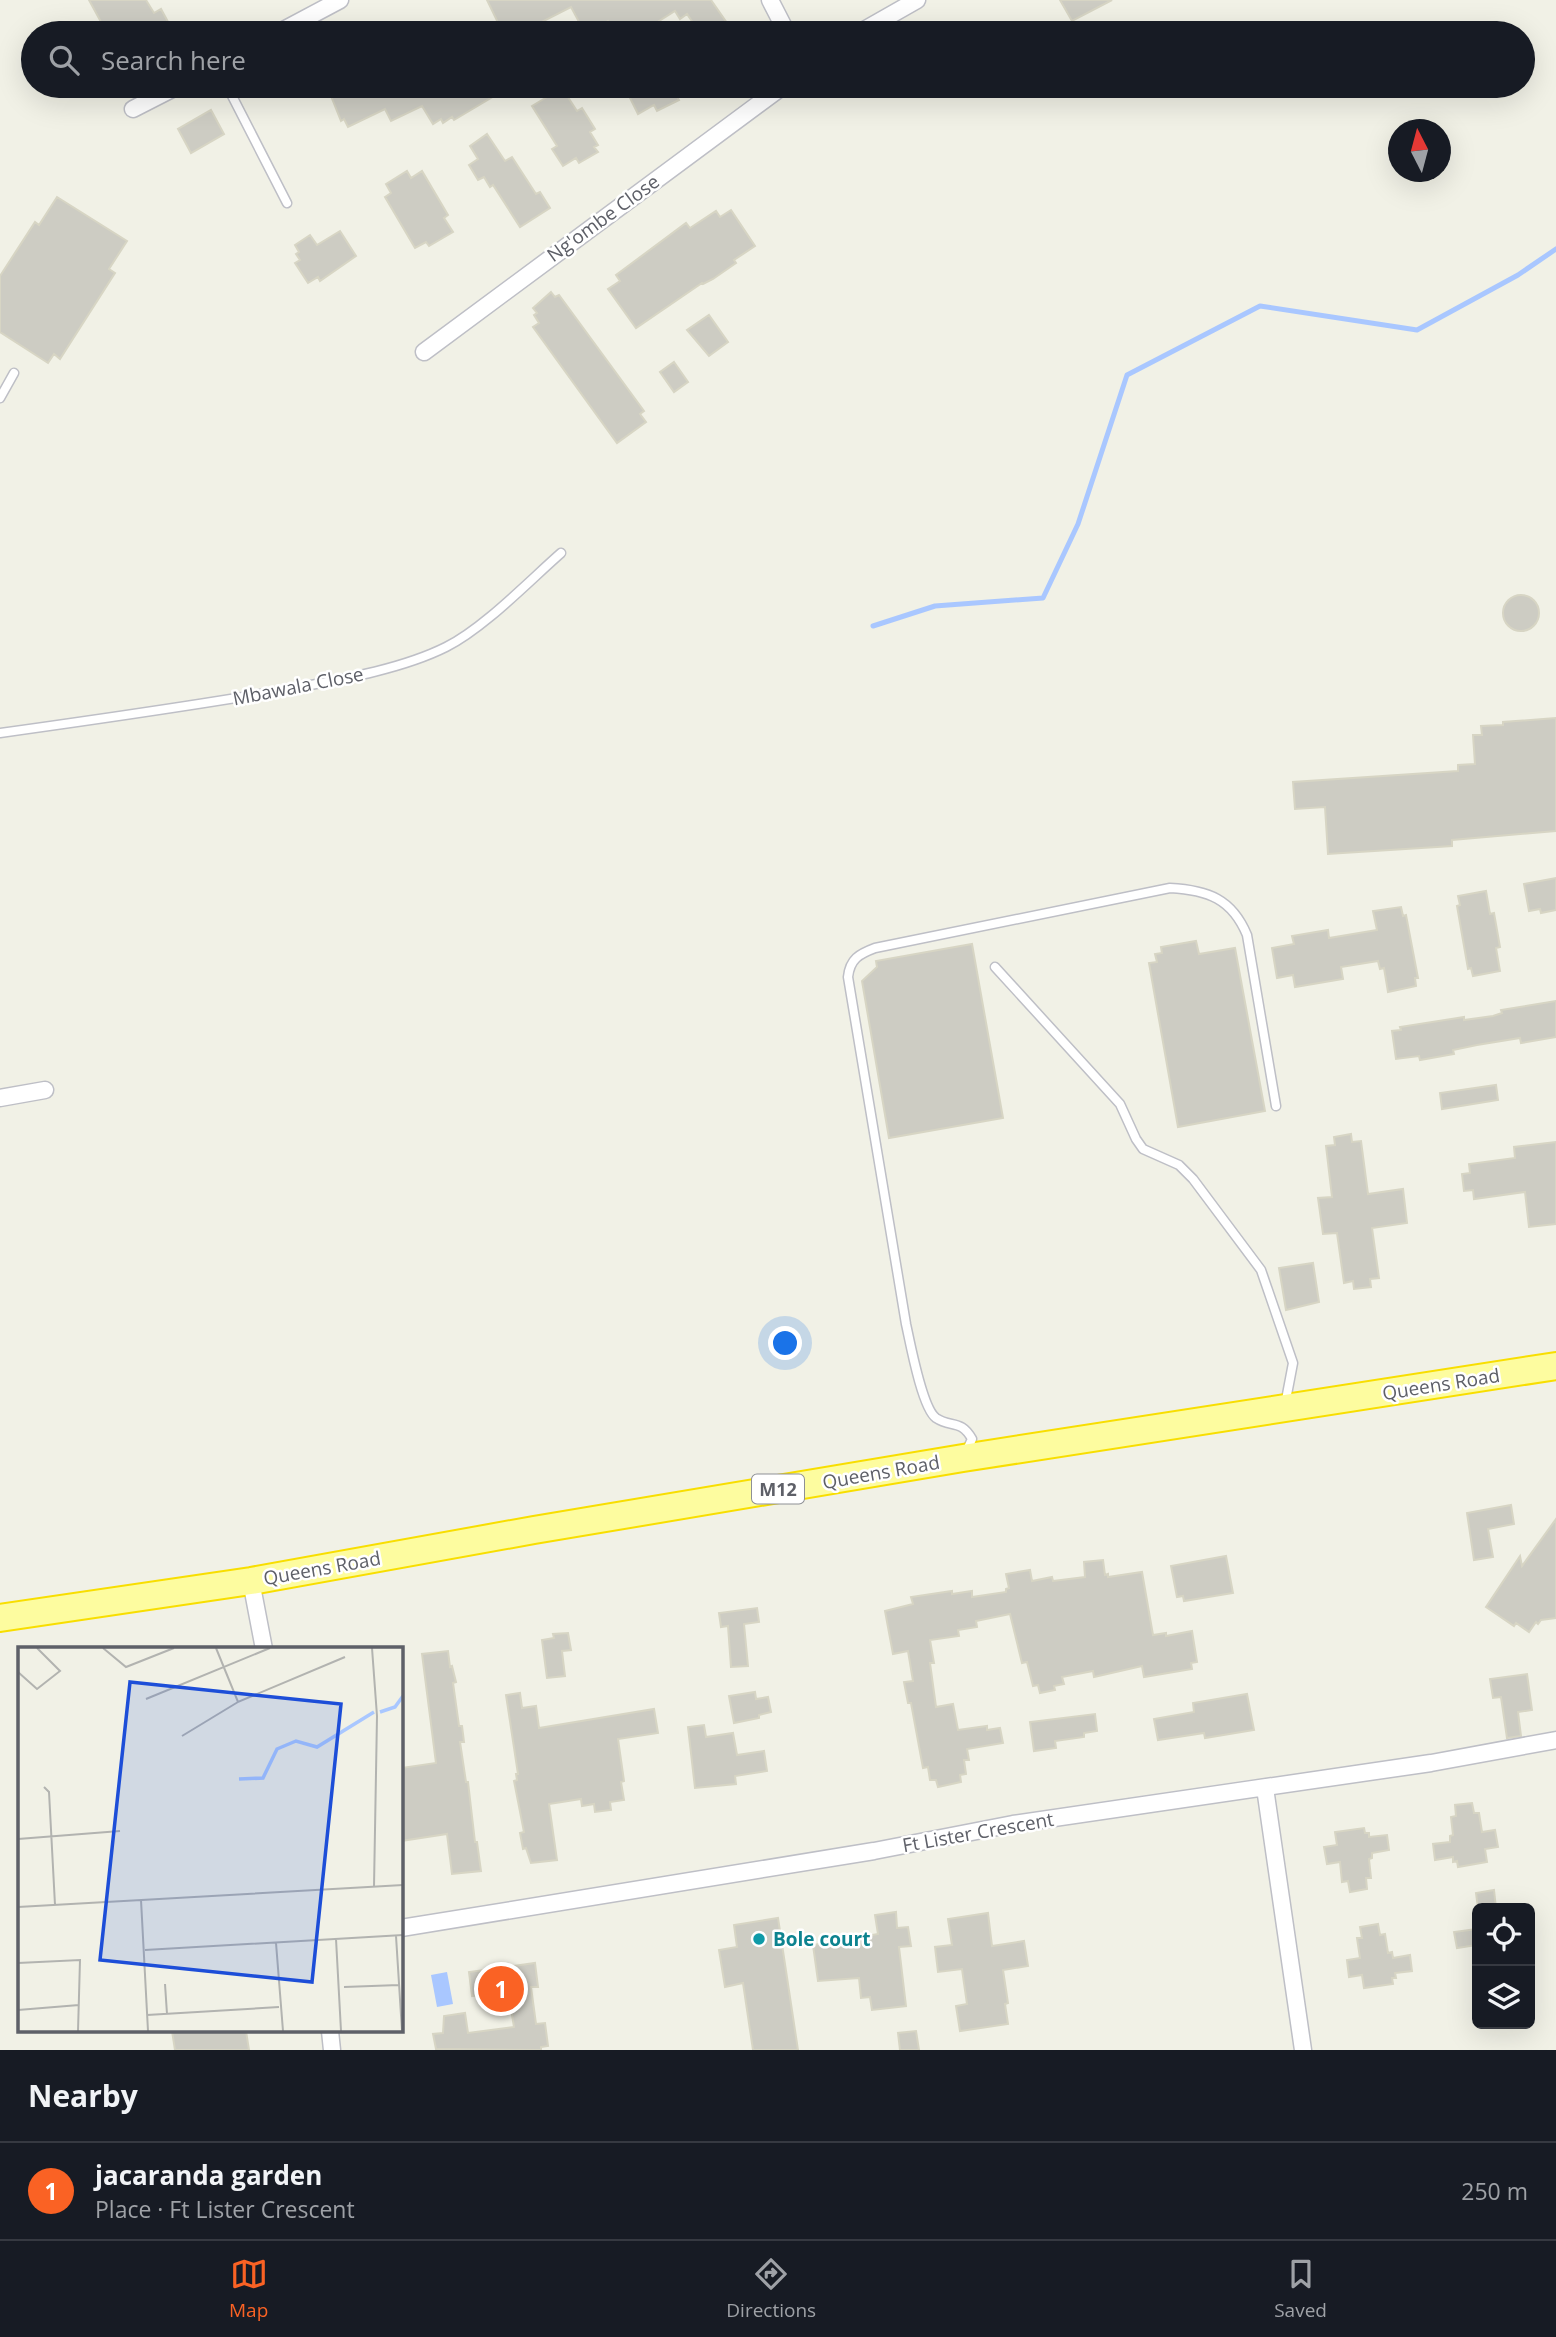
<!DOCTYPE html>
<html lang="en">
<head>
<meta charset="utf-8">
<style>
	body { margin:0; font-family:"Open Sans",sans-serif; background:#242831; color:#f1f3f6 }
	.controls { position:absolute; right:21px; bottom:21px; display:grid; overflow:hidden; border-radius:10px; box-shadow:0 7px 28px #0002 }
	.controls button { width:63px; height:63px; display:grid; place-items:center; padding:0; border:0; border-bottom:2px solid #363941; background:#171b24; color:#f1f3f6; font:35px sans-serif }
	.compass { position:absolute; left:1388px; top:119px; width:63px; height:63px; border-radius:50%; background:#171b24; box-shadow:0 7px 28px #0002; rotate:354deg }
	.you { position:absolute; left:786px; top:1344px; width:24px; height:24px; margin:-18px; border:5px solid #fff; border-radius:50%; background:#1a73e8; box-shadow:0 0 0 10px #1a73e833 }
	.badge { display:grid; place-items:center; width:46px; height:46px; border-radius:50%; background:#fa6224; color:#fff; font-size:23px; font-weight:700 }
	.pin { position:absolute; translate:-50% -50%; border:4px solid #fff; box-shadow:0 2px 7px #0006 }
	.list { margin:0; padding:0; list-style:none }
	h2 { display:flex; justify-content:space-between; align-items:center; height:91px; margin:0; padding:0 28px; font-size:30px }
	h2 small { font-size:23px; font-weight:400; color:#9ea1a6 }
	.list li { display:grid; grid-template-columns:46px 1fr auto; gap:21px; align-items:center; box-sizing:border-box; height:98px; padding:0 28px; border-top:2px solid #363941 }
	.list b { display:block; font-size:26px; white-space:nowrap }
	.list p { margin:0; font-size:23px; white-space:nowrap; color:#9ea1a6 }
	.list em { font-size:23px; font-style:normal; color:#9ea1a6 }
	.icon { flex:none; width:38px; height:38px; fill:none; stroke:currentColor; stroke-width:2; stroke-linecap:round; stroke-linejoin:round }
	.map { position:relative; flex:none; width:1556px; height:2050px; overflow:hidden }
	.search { position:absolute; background:#171b24; box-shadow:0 7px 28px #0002; left:21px; right:21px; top:21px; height:77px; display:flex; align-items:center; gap:18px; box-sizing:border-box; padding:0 24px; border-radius:38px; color:#9ea1a6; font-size:26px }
	.sheet { height:189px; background:#171b24 }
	nav { display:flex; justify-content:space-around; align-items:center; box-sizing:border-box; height:98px; border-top:2px solid #363941; background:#171b24; font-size:19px; color:#9ea1a6 }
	nav a { display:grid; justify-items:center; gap:4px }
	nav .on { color:#fa6224 }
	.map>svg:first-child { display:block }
	.water { fill:#a9c7ff }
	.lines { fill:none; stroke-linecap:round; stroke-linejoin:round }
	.stream { stroke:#a9c7ff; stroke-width:5 }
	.building { fill:#cdccc3; stroke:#d7d5c4; stroke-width:2 }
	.service-casing { stroke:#bebfc6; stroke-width:11 }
	.minor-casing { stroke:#bebfc6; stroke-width:19 }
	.trunk-casing { stroke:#f8de00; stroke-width:30 }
	.service { stroke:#fff; stroke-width:8 }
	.minor { stroke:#fff; stroke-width:16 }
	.trunk { stroke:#fdfc9f; stroke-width:26 }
	.culture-dot { fill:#0f9aa8; stroke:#fff; stroke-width:2.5 }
	.labels { text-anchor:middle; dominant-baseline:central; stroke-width:5; stroke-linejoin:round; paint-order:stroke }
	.shield { fill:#fff; stroke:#8e9095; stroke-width:2 }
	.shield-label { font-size:18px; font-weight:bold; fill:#5e6068 }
	.street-label { font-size:19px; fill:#5e6068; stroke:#fff }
	.culture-label { font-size:19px; font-weight:bold; fill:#0d838f; stroke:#fff; text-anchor:start }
	.inset-river { fill:none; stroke:#a9c7ff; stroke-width:3.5 }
	.inset-road { fill:none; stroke:#b2b3b0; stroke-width:2 }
	.view { fill:#1d4ed8; fill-opacity:0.15; stroke:#1d4ed8; stroke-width:3.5 }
	.inset-edge { fill:none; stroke:#5e6068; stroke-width:3.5 }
</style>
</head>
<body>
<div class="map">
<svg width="1556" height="2050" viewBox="0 0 1556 2050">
	<rect width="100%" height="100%" fill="#f1f1e6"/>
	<path class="water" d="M 447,1972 L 453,2004 L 437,2007 L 431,1975 Z"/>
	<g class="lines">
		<path class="stream" d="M 873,626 L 935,606 L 1043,598 L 1078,524 L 1127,375 L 1260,306 L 1417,330 L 1518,275 L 1556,249"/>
	</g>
	<path class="building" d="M 89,0 L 146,0 L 154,13 L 161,9 L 174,33 L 107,33 Z
		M 487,0 L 711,0 L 734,33 L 700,33 L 687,14 L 680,19 L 675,11 L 640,33 L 616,33 L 608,21 L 585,33 L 571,7 L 520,33 L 503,33 Z
		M 1060,0 L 1112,0 L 1072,21 Z
		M 327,86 L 511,86 L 454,120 L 452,117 L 443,123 L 441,119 L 433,124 L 422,106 L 391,121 L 385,109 L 348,127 L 344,119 L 341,121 Z
		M 630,86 L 671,86 L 679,100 L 657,111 L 654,105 L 638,114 L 629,96 L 634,93 Z
		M 562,88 L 577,111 L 582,108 L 595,129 L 590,132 L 598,145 L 594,147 L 598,152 L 579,163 L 576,158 L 563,166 L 552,149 L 557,146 L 532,106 Z
		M 211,110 L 224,134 L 191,153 L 178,129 Z
		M 487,134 L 505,161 L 512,157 L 536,194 L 540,192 L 550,208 L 520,227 L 493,185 L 490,187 L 484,177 L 478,180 L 469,165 L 478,159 L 470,146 Z
		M 407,171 L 411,178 L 422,171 L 448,215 L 444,218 L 453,232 L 429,246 L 426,242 L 415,248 L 385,197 L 391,193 L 386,184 Z
		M 57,197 L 127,241 L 109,269 L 115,273 L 60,359 L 54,354 L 48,363 L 0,332 L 0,276 L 35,222 L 39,225 Z
		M 731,210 L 755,246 L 734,260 L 736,263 L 713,279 L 703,284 L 702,283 L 636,328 L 608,289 L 620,281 L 616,275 L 686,223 L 690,228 L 716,211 L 720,217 Z
		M 340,231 L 356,256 L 320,281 L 318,277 L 308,283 L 295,263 L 300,260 L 296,254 L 299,252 L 295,245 L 310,235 L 317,245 Z
		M 551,292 L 555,297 L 559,295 L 644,411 L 640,414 L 646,422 L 617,443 L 533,327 L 539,323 L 534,315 L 537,313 L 533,308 Z
		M 709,315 L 728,342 L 709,356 L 687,330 Z
		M 674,362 L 688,382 L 674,392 L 660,372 Z
		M1503 613a18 18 0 1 1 36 0a18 18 0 1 1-36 0Z
		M 1556,718 L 1556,831 L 1452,840 L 1452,846 L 1328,854 L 1325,807 L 1295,809 L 1293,782 L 1458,771 L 1458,765 L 1475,764 L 1473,735 L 1482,735 L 1481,726 L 1503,725 L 1503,722 Z
		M 1556,878 L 1556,910 L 1541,913 L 1540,909 L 1529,911 L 1524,884 Z
		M 1486,891 L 1490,914 L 1494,913 L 1500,947 L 1496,948 L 1500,971 L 1473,976 L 1471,968 L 1468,969 L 1457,906 L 1460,905 L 1458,896 Z
		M 1401,907 L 1403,916 L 1406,915 L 1418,978 L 1415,978 L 1416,986 L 1388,992 L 1384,968 L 1380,969 L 1378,961 L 1341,967 L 1343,979 L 1295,987 L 1293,975 L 1277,978 L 1272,948 L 1294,944 L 1292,936 L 1328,930 L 1329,938 L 1377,930 L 1373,911 Z
		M 1196,941 L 1199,954 L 1235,948 L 1265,1111 L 1178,1127 L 1149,963 L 1157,962 L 1155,954 L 1162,953 L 1161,947 Z
		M 972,944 L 1003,1118 L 889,1138 L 862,981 L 877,967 L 876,961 Z
		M 1556,1001 L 1556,1037 L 1521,1043 L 1520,1038 L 1477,1045 L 1453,1050 L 1454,1054 L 1420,1060 L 1419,1056 L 1396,1059 L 1392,1031 L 1401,1030 L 1400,1027 L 1464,1017 L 1464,1020 L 1493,1016 L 1502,1013 L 1501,1010 Z
		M 1496,1085 L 1498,1100 L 1442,1109 L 1440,1093 Z
		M 1351,1134 L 1352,1142 L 1361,1141 L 1368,1194 L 1403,1189 L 1407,1223 L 1372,1228 L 1379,1278 L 1370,1279 L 1371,1287 L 1354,1289 L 1353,1281 L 1344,1283 L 1337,1233 L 1323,1234 L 1318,1198 L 1332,1197 L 1326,1146 L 1335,1145 L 1334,1137 Z
		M 1556,1142 L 1556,1224 L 1529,1227 L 1525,1192 L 1474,1199 L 1473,1190 L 1464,1191 L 1462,1174 L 1470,1173 L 1469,1164 L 1515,1158 L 1514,1147 Z
		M 1313,1263 L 1319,1302 L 1286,1310 L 1279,1268 Z
		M 1511,1505 L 1514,1524 L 1488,1529 L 1493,1557 L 1474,1560 L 1467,1513 Z
		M 1556,1519 L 1556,1618 L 1541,1620 L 1538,1624 L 1536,1622 L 1529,1632 L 1516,1623 L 1514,1626 L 1486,1607 L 1520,1556 L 1522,1566 Z
		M 1226,1556 L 1233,1593 L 1184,1601 L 1183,1596 L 1177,1597 L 1171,1566 Z
		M 1103,1560 L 1105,1575 L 1108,1574 L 1108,1577 L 1142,1572 L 1153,1635 L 1166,1633 L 1166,1636 L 1192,1631 L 1197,1662 L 1191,1663 L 1192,1669 L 1144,1677 L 1142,1666 L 1094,1677 L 1093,1671 L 1062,1677 L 1064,1684 L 1054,1686 L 1055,1690 L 1040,1693 L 1038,1685 L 1033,1686 L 1027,1662 L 1022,1663 L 1010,1614 L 976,1621 L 977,1627 L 958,1630 L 959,1636 L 930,1640 L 934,1663 L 930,1663 L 936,1707 L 953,1704 L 958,1730 L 987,1726 L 987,1730 L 1000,1728 L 1003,1743 L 967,1749 L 969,1760 L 964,1760 L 966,1774 L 960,1775 L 961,1782 L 938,1787 L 936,1780 L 930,1780 L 928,1767 L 923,1768 L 911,1703 L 908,1703 L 904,1682 L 913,1681 L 908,1651 L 893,1654 L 885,1611 L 913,1604 L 911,1597 L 952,1591 L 952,1594 L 972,1591 L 972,1597 L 1006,1592 L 1006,1589 L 1009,1588 L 1006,1574 L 1030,1570 L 1032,1581 L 1052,1577 L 1053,1581 L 1085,1577 L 1084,1562 Z
		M 757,1608 L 759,1622 L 744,1624 L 748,1666 L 731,1667 L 728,1626 L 721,1627 L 719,1613 Z
		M 568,1633 L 571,1650 L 562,1651 L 565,1676 L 547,1678 L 542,1640 L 554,1638 L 553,1634 Z
		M 448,1651 L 450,1667 L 452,1666 L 456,1682 L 453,1683 L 459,1726 L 462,1726 L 464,1742 L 460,1742 L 466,1782 L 468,1782 L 475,1842 L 477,1842 L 481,1871 L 452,1874 L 447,1834 L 401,1841 L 401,1768 L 436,1763 L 422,1654 Z
		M 1527,1674 L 1532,1710 L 1518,1712 L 1521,1736 L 1507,1738 L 1501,1697 L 1493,1698 L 1490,1679 Z
		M 755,1692 L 756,1699 L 768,1697 L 771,1712 L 759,1715 L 759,1718 L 734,1723 L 729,1696 Z
		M 520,1693 L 522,1708 L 536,1706 L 539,1728 L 654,1709 L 658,1733 L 618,1739 L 624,1781 L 621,1782 L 624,1800 L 610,1802 L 611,1810 L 595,1812 L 594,1804 L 582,1806 L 581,1799 L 549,1804 L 557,1860 L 531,1863 L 526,1848 L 523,1849 L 520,1833 L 524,1832 L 514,1781 L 517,1780 L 516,1774 L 518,1774 L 506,1695 Z
		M 1247,1694 L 1254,1730 L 1205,1738 L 1204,1733 L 1158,1740 L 1154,1719 L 1194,1712 L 1193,1703 Z
		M 1095,1714 L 1097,1731 L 1084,1733 L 1084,1737 L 1055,1741 L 1056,1748 L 1034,1751 L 1030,1722 Z
		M 704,1725 L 706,1737 L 733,1733 L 737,1755 L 764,1751 L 767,1771 L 735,1776 L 736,1784 L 695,1788 L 688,1727 Z
		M 1472,1803 L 1474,1813 L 1479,1813 L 1482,1832 L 1495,1830 L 1498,1847 L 1485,1849 L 1487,1862 L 1458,1867 L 1457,1861 L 1453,1862 L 1453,1857 L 1435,1860 L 1433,1844 L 1450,1842 L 1450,1836 L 1453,1835 L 1451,1817 L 1456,1816 L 1455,1805 Z
		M 1364,1828 L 1365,1833 L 1369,1833 L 1369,1837 L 1387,1835 L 1389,1850 L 1372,1853 L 1372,1858 L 1369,1859 L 1371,1878 L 1366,1878 L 1367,1889 L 1350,1892 L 1348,1881 L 1342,1882 L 1340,1862 L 1327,1864 L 1324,1847 L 1337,1845 L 1335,1832 Z
		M 1494,1890 L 1496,1908 L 1478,1908 L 1476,1893 Z
		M 896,1912 L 897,1928 L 908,1927 L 911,1946 L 899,1947 L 906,2006 L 872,2010 L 870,1997 L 861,1998 L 859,1978 L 818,1981 L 813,1945 L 878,1934 L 875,1915 Z
		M 988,1913 L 992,1946 L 1024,1941 L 1028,1966 L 1003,1970 L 1008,2003 L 1005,2004 L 1008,2024 L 960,2031 L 956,2006 L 967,2004 L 962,1969 L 938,1972 L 935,1947 L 952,1945 L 948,1919 Z
		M 778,1918 L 798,2050 L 753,2050 L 743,1983 L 725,1987 L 719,1950 L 737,1947 L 734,1925 Z
		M 1378,1924 L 1380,1935 L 1385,1934 L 1388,1953 L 1392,1952 L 1393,1958 L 1410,1955 L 1412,1971 L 1395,1973 L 1396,1978 L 1392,1978 L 1393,1984 L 1364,1988 L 1362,1975 L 1349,1977 L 1347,1960 L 1360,1958 L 1357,1938 L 1362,1938 L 1360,1927 Z
		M 1477,1929 L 1477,1945 L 1457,1948 L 1454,1932 Z
		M 535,1963 L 538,1987 L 531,1987 L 536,2024 L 545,2023 L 548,2046 L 541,2047 L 541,2050 L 436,2049 L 433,2034 L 443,2033 L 444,2016 L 465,2013 L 468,2033 L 514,2027 L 508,1991 L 472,1996 L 469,1972 Z
		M 172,2031 L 246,2031 L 249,2050 L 175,2050 Z
		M 916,2031 L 919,2050 L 900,2050 L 898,2033 Z"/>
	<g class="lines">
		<defs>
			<path id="service" d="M 227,86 L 287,203
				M 0,398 L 14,373
				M 0,733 C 93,720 185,707 278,691 C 331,681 398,671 446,647 C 484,628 529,581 561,553
				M 995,967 L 1120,1104 L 1136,1139 L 1143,1149 L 1179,1165 L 1193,1179 L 1261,1270 L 1293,1363 L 1285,1405
				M 966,1452 L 972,1439 C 961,1419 951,1428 936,1418 C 922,1408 910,1342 906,1324 L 848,977 C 850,959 859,954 875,948 L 1170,888 C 1208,890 1232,899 1247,935 L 1276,1106"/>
			<path id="minor" d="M 770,0 L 787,33
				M 278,33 L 340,0
				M 859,33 L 917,0
				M 133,109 L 178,86
				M 424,352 L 783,86
				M 0,1098 L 45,1090
				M 251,1581 L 264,1649
				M 1265,1788 L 1303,2050
				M 401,1928 L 874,1851 L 1013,1824 L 1431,1763 L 1556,1740
				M 330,2031 L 332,2050"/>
			<path id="trunk" d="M 0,1618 L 251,1581 L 534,1530 L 963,1458 L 1556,1366"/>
		</defs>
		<use href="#service" class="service-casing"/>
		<use href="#minor" class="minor-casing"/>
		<use href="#trunk" class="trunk-casing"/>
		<use href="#service" class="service"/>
		<use href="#minor" class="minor"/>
		<use href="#trunk" class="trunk"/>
	</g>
	<circle class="culture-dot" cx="759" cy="1939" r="7"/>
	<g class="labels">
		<rect class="shield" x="752" y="1474.5" width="52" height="29" rx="5"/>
		<g class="shield-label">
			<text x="778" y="1489">M12</text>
		</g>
		<g class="street-label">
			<text transform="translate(603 218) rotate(-36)">Ng'ombe Close</text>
			<text transform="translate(298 686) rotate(-11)">Mbawala Close</text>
			<text transform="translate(1441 1384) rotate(-9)">Queens Road</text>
			<text transform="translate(881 1472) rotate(-10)">Queens Road</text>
			<text transform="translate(322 1568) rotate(-10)">Queens Road</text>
			<text transform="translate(978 1832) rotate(-10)">Ft Lister Crescent</text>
		</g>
		<g class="culture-label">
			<text x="773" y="1939">Bole court</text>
		</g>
	</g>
	<g transform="translate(18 1647)">
		<rect width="385" height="385" fill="#f1f1e6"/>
		<path class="inset-river" d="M 362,65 L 377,60 L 385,49M 221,132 L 245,131 L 259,102 L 278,94 L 299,100 L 356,65"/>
		<path class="inset-road" d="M 85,1 L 108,20 L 156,1M 198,1 L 220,55 L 327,10M 354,1 L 359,69 L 356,240M 0,25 L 19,42 L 42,24 L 19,1M 128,52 L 252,1M 164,89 L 220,55M 26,140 L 31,145 L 37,258M 0,192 L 102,184M 123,253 L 130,384M 0,260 L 385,238M 378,289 L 384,384M 318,292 L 323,384M 258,296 L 265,384M 127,303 L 385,288M 0,316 L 62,313 L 60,384M 147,337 L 149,367M 326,340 L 381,338M 0,363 L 61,358M 129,368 L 261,360"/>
		<path class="view" d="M 112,35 L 323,57 L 294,335 L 82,313 Z"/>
		<rect width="385" height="385" class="inset-edge"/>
	</g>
</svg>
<div class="controls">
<button><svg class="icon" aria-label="locate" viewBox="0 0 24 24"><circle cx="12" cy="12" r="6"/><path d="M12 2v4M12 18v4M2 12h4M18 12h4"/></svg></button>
<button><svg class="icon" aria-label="layers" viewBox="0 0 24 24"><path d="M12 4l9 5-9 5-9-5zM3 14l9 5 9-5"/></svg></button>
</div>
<svg class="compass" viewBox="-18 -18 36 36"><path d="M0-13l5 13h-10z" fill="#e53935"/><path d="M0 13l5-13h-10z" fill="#9ea1a6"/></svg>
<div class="you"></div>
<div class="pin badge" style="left:501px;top:1989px">1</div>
<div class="search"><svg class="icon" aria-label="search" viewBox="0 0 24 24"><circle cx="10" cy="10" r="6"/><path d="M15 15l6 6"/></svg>Search here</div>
</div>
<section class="sheet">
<h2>Nearby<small></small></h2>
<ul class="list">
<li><span class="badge">1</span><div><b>jacaranda garden</b><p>Place · Ft Lister Crescent</p></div><em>250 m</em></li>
</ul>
</section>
<nav>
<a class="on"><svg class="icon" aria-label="map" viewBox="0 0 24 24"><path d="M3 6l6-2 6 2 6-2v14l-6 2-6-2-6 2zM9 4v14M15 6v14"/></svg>Map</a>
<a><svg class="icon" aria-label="directions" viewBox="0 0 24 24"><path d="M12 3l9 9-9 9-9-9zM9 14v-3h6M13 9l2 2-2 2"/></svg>Directions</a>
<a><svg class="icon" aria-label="saved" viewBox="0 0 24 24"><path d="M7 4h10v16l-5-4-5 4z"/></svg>Saved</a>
</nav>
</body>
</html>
